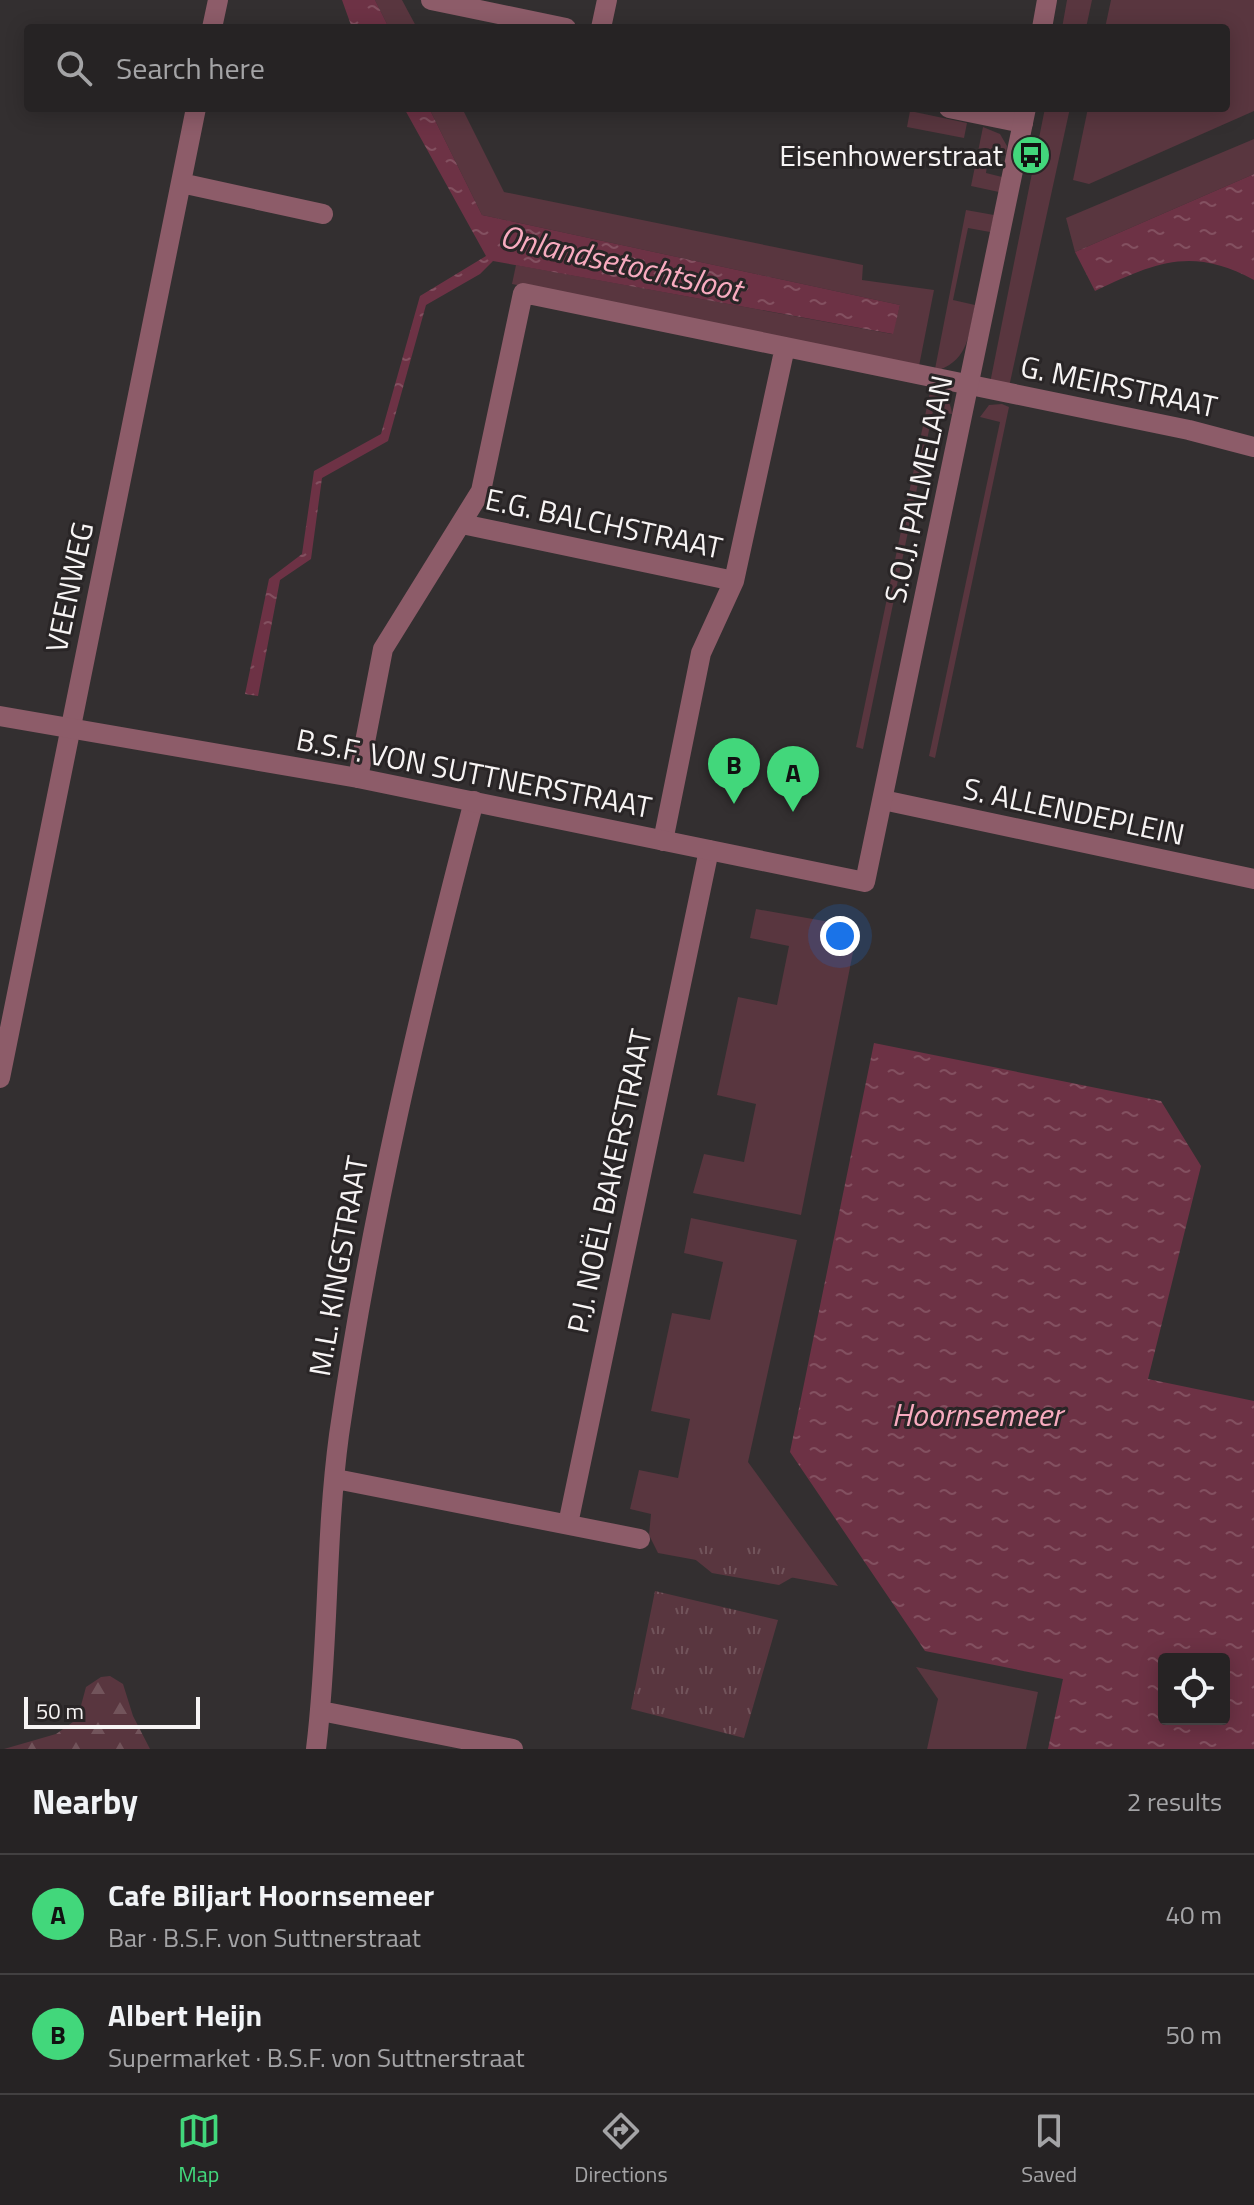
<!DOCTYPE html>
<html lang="en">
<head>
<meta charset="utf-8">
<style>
	body { margin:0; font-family:"Titillium Web",sans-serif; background:#322f31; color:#f1f3f6 }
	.controls { position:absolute; right:24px; bottom:24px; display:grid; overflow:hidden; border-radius:8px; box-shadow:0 4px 20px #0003 }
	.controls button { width:72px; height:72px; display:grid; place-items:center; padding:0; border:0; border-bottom:2px solid #424041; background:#262324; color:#f1f3f6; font:40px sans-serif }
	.scale { position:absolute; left:24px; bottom:20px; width:176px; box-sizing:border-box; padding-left:8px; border:4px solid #f7f4f4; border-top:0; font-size:22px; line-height:28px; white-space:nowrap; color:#f7f4f4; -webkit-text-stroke:6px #292526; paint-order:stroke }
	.you { position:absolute; left:840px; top:936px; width:28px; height:28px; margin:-20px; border:6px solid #fff; border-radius:50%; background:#1a73e8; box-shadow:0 0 0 12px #1a73e833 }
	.badge { display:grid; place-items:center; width:52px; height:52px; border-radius:50%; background:#42d77b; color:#111; font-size:26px; font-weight:700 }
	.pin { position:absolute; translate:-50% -66px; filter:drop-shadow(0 2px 4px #0008) }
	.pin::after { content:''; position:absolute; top:42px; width:28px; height:24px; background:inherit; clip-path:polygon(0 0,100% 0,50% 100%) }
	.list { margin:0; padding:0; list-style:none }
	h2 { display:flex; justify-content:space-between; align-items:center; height:104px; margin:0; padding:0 32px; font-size:34px }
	h2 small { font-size:26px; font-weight:400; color:#a4a4a6 }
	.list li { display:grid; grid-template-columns:52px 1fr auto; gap:24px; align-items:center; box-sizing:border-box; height:120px; padding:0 32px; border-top:2px solid #424041 }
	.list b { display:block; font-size:30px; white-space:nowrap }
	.list p { margin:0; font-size:26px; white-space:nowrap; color:#a4a4a6 }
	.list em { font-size:26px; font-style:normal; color:#a4a4a6 }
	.icon { flex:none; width:44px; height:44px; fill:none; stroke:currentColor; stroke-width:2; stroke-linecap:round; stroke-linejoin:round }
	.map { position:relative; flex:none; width:1254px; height:1749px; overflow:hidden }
	.search { position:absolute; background:#262324; box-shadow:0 4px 20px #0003; left:24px; right:24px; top:24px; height:88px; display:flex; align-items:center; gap:20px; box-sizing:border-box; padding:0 28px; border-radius:8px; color:#a4a4a6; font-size:30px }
	.sheet { height:344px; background:#262324 }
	nav { display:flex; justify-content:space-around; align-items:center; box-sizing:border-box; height:112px; border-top:2px solid #424041; background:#262324; font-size:22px; color:#a4a4a6 }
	nav a { display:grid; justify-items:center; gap:4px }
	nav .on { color:#42d77b }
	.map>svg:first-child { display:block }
	.grass { fill:#59363f }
	.forest { fill:url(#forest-firs) }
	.park { fill:url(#park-tufts) }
	.water { fill:url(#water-ripples); fill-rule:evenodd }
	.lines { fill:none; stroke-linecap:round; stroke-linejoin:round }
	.minor { stroke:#8d5c69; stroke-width:20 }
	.tertiary { stroke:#8d5c69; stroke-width:20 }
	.labels { text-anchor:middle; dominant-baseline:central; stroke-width:6; stroke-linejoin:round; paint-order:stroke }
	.poi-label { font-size:30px; fill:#f7f4f4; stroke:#292526; text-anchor:end }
	.street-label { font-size:30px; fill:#f7f4f4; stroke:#292526 }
	.water-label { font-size:32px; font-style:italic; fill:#f8abbf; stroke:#292526 }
</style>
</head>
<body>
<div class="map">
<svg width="1254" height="1749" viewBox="0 0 1254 1749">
	<defs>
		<pattern id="forest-firs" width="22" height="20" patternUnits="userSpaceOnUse" patternTransform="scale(2)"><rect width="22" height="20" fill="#59363f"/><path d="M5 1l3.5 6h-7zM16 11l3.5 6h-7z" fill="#72545b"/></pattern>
		<pattern id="park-tufts" width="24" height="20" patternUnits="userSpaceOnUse" patternTransform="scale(2)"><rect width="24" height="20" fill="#59363f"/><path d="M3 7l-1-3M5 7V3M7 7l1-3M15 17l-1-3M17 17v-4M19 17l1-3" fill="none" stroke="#72545b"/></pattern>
		<pattern id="water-ripples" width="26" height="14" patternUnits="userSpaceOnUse" patternTransform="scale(2)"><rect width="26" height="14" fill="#6d3245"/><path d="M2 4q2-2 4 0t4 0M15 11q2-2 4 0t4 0" fill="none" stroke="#835060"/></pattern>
	</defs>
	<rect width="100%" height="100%" fill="#332f30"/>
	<path class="grass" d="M 375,0 L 402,0 L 417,28 L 389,28 Z
		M 1067,0 L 1092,0 L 1086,28 L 1062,28 Z
		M 1111,0 L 1254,0 L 1254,111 L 1089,184 L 1073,180 L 1088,108 L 1226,108 L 1226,28 L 1105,28 Z
		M 429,108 L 462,108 L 504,192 L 863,265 L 862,280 L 934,290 L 919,366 L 512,284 L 516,265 L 892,334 L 900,305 L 482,215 Z
		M 1045,108 L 1070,108 L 1009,387 L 990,383 Z
		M 910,111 L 967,123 L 964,138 L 907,127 Z
		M 983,127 L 1000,134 L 1007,146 L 1006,154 L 989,151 L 986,173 L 1002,177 L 999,192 L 971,186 Z
		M 1254,139 L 1254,174 L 1075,252 L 1066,218 Z
		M 966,210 L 994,215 L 990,232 L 968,228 L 953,300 L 975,305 C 969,333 969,359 939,370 L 935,369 Z
		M 930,392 C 943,393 951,400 952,414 L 933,411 L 863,749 L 856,747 Z
		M 1002,404 L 1009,407 L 935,758 L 929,756 L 1000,422 L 980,417 L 989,405 Z
		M 756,909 L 858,927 L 801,1215 L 693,1193 L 704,1154 L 744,1162 L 756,1104 L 717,1095 L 738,997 L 777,1005 L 789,946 L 750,938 Z
		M 691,1218 L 797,1240 L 748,1462 L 838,1586 L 658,1553 L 649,1535 L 651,1514 L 630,1509 L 639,1470 L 678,1478 L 690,1419 L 651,1411 L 672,1313 L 710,1320 L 723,1262 L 684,1253 Z
		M 916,1667 L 1038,1692 L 1026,1749 L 927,1749 L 938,1699 Z"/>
	<path class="forest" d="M 110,1676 L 123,1684 L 133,1716 L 150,1749 L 4,1749 L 56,1734 L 73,1722 L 79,1713 L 86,1687 L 101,1677 Z"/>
	<path class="park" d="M 687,1538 C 733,1543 767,1544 807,1569 L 779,1585 L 712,1573 L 681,1548 Z
		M 655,1591 L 778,1620 L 744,1738 L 631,1709 Z"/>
	<path class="water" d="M 342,0 L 375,0 L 389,28 L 352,28 Z
		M 404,108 L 429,108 L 482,215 L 900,305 L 893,334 L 493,261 L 480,274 L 426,305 L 388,441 L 322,478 L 311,559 L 280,580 L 258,696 L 245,694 L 269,579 L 302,554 L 314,471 L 381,434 L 420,296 L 486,256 Z
		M 1254,174 L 1254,280 C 1191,246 1155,263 1095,291 L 1075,252 Z
		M 874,1043 L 1161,1101 L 1201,1166 L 1148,1379 L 1254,1401 L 1254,1749 L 1048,1749 L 1063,1679 L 925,1651 L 790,1452 ZM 1164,1659 L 1224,1659 L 1224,1719 L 1164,1719 Z"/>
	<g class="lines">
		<path class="minor" d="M 431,0 L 566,28
			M 212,28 L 218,0
			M 601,28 L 607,0
			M 949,108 L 1023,123
			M 181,183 L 323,214
			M 462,524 L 734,581
			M 358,778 L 383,649 L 481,491 L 523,293 L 1189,430 L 1254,447
			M 883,800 L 1254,879
			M 663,841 L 701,653 L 734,581 L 785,347
			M 0,1078 L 196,108
			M 336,1479 L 640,1539
			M 568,1524 L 709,850
			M 321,1711 L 513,1749
			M 316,1749 C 329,1645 325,1539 339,1435 C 370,1220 419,1011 474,801"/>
		<path class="tertiary" d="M 1042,28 L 1047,0
			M 0,716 L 358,778 L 865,882 L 1026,108"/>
	</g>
	<defs>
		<symbol id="bus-disc" viewBox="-11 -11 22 22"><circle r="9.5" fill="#42d77b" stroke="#292526"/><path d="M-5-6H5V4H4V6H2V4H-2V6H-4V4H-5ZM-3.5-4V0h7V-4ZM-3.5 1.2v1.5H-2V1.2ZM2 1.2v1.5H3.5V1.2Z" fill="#111"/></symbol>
	</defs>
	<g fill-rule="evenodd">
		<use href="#bus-disc" x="1009" y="133" width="44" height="44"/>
	</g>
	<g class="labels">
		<g class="poi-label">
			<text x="1003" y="155">Eisenhowerstraat</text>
		</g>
		<g class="street-label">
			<text transform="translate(1119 386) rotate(12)">G. MEIRSTRAAT</text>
			<text transform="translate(918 489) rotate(-78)">S.O.J. PALMELAAN</text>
			<text transform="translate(604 523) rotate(12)">E.G. BALCHSTRAAT</text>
			<text transform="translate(69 587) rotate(-78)">VEENWEG</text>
			<text transform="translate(474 773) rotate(11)">B.S.F. VON SUTTNERSTRAAT</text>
			<text transform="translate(1074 811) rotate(12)">S. ALLENDEPLEIN</text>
			<text transform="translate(609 1181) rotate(-78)">P.J. NOËL BAKERSTRAAT</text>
			<text transform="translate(338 1266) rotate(-80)">M.L. KINGSTRAAT</text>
		</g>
		<g class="water-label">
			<text transform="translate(621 262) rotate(13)">Onlandsetochtsloot</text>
			<text x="977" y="1414">Hoornsemeer</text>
		</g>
	</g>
</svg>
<div class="controls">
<button><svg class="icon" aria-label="locate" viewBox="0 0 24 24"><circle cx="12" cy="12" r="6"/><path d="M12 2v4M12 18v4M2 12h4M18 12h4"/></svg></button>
</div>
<div class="scale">50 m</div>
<div class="you"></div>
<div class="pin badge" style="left:793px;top:812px">A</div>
<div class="pin badge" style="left:734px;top:804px">B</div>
<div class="search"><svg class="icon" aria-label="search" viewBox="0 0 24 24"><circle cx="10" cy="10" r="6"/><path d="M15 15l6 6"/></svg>Search here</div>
</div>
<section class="sheet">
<h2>Nearby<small>2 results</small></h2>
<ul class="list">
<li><span class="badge">A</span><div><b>Cafe Biljart Hoornsemeer</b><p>Bar · B.S.F. von Suttnerstraat</p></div><em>40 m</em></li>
<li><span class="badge">B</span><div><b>Albert Heijn</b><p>Supermarket · B.S.F. von Suttnerstraat</p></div><em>50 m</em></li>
</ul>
</section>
<nav>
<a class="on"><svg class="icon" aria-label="map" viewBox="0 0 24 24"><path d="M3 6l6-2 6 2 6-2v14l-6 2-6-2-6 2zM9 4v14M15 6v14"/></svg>Map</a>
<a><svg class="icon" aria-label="directions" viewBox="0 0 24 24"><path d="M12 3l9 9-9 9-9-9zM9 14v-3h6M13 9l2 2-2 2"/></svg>Directions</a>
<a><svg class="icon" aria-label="saved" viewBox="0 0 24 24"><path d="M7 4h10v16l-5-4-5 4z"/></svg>Saved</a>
</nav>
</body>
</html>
